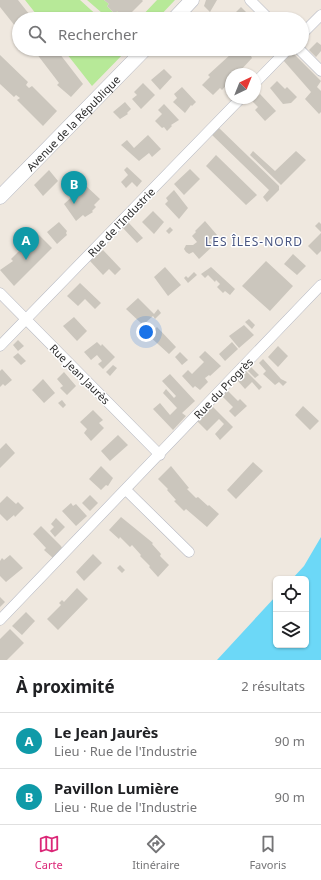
<!DOCTYPE html>
<html lang="fr">
<head>
<meta charset="utf-8">
<style>
	body { margin:0; font-family:"Noto Sans",sans-serif; background:#f2f2f2; color:#202124 }
	.controls { position:absolute; right:12px; bottom:12px; display:grid; overflow:hidden; border-radius:6px; box-shadow:0 1px 3px #0004 }
	.controls button { width:36px; height:36px; display:grid; place-items:center; padding:0; border:0; border-bottom:1px solid #e0e0e0; background:#fff; color:#202124; font:20px sans-serif }
	.compass { position:absolute; left:225px; top:68px; width:36px; height:36px; border-radius:50%; background:#fff; box-shadow:0 1px 3px #0004; rotate:43deg }
	.you { position:absolute; left:146px; top:332px; width:14px; height:14px; margin:-10px; border:3px solid #fff; border-radius:50%; background:#1a73e8; box-shadow:0 0 0 6px #1a73e833 }
	.badge { display:grid; place-items:center; width:26px; height:26px; border-radius:50%; background:#db2777; color:#fff; font-size:13px; font-weight:700 }
	.pin { position:absolute; translate:-50% -33px; filter:drop-shadow(0 1px 2px #0008) }
	.pin::after { content:''; position:absolute; top:21px; width:14px; height:12px; background:inherit; clip-path:polygon(0 0,100% 0,50% 100%) }
	.list { margin:0; padding:0; list-style:none }
	h2 { display:flex; justify-content:space-between; align-items:center; height:52px; margin:0; padding:0 16px; font-size:17px }
	h2 small { font-size:13px; font-weight:400; color:#757577 }
	.list li { display:grid; grid-template-columns:26px 1fr auto; gap:12px; align-items:center; box-sizing:border-box; height:56px; padding:0 16px; border-top:1px solid #e0e0e0 }
	.list b { display:block; font-size:15px; white-space:nowrap }
	.list p { margin:0; font-size:13px; white-space:nowrap; color:#757577 }
	.list em { font-size:13px; font-style:normal; color:#757577 }
	.icon { flex:none; width:22px; height:22px; fill:none; stroke:currentColor; stroke-width:2; stroke-linecap:round; stroke-linejoin:round }
	.map { position:relative; flex:none; width:321px; height:660px; overflow:hidden }
	.search { position:absolute; background:#fff; box-shadow:0 1px 3px #0004; left:12px; right:12px; top:12px; height:44px; display:flex; align-items:center; gap:10px; box-sizing:border-box; padding:0 14px; border-radius:22px; color:#757577; font-size:15px }
	.sheet { height:164px; background:#fff }
	nav { display:flex; justify-content:space-around; align-items:center; box-sizing:border-box; height:56px; border-top:1px solid #e0e0e0; background:#fff; font-size:11px; color:#757577 }
	nav a { display:grid; justify-items:center; gap:2px }
	nav .on { color:#db2777 }
	.map>svg:first-child { display:block }
	.green { fill:#b7e998 }
	.water { fill:#6cd8f7 }
	.building { fill:#cbc6bd }
	.lines { fill:none; stroke-linecap:round; stroke-linejoin:round }
	.street-casing { stroke:#b3b6c1; stroke-width:11 }
	.secondary-casing { stroke:#b3b6c1; stroke-width:15 }
	.street { stroke:#fff; stroke-width:10 }
	.secondary { stroke:#fff; stroke-width:14 }
	.labels { text-anchor:middle; dominant-baseline:central; stroke-width:3; stroke-linejoin:round; paint-order:stroke }
	.street-label { font-size:11px; fill:#2d2d2d; stroke:#fff }
	.neighbourhood-label { font-size:12px; letter-spacing:1px; fill:#495682; stroke:#fff }
</style>
</head>
<body>
<div class="map">
<svg width="321" height="660" viewBox="0 0 321 660">
	<rect width="100%" height="100%" fill="#efe8df"/>
	<path class="green" d="M 25,0 L 80,0 L 101,19 L 40,19 Z
		M 87,0 L 104,0 L 109,4 L 107,6 L 114,13 L 117,11 L 125,19 L 109,19 Z
		M 157,0 L 175,0 L 157,19 L 139,19 Z
		M 63,49 L 128,49 L 92,86 Z"/>
	<path class="water" d="M 321,537 L 321,660 L 217,660 L 276,596 L 276,645 L 306,645 L 306,579 L 292,579 L 304,566 Z"/>
	<path class="building" d="M 0,0 L 18,0 L 33,19 L 19,19 L 19,31 L 0,7 Z
		M 104,0 L 142,0 L 143,1 L 125,19 L 117,11 L 115,14 L 107,6 L 109,4 Z
		M 206,0 L 217,0 L 210,12 L 204,6 Z
		M 241,7 L 249,15 L 245,19 L 229,19 Z
		M 317,42 L 321,45 L 321,51 L 316,57 L 309,50 Z
		M 33,49 L 56,49 L 83,84 L 71,97 L 57,85 L 59,83 Z
		M 233,49 L 258,49 L 251,56 L 252,58 L 240,71 L 238,69 L 234,74 L 231,74 L 231,80 L 222,90 L 220,88 L 213,95 L 202,85 L 210,77 L 208,75 L 231,54 L 230,53 Z
		M 292,52 L 321,81 L 317,87 L 321,91 L 321,112 L 319,114 L 305,99 L 311,92 L 283,60 Z
		M 0,55 L 28,82 L 26,85 L 29,88 L 32,86 L 57,111 L 43,126 L 17,100 L 20,98 L 16,95 L 14,97 L 0,84 Z
		M 164,69 L 172,77 L 160,90 L 151,80 Z
		M 277,81 L 285,89 L 287,87 L 297,97 L 291,103 L 283,104 L 270,88 Z
		M 143,83 L 155,95 L 141,109 L 132,99 L 137,95 L 134,92 Z
		M 182,87 L 196,102 L 192,106 L 191,105 L 185,113 L 173,102 L 177,98 L 174,94 Z
		M 260,94 L 276,111 L 265,121 L 255,110 L 258,107 L 252,101 Z
		M 125,102 L 131,109 L 127,113 L 128,114 L 120,119 L 113,112 Z
		M 164,104 L 179,120 L 171,125 L 172,126 L 167,131 L 164,127 L 162,128 L 155,121 L 162,114 L 158,110 Z
		M 218,127 L 279,186 L 279,190 L 267,202 L 263,197 L 269,190 L 211,134 Z
		M 148,135 L 161,149 L 152,157 L 149,153 L 139,161 L 121,145 L 127,140 L 134,148 Z
		M 253,151 L 275,171 L 296,151 L 306,160 L 281,185 L 250,155 Z
		M 216,155 L 257,195 L 246,205 L 206,166 Z
		M 127,167 L 142,181 L 137,187 L 132,182 L 126,188 L 121,182 L 128,175 L 124,170 Z
		M 190,169 L 200,179 L 184,195 L 174,184 Z
		M 49,170 L 58,181 L 43,196 L 34,185 Z
		M 85,185 L 100,199 L 94,205 L 96,207 L 92,211 L 93,212 L 85,217 L 83,215 L 76,221 L 64,204 Z
		M 174,190 L 188,208 L 179,219 L 165,204 L 168,201 L 166,198 Z
		M 153,211 L 164,222 L 154,234 L 142,222 Z
		M 205,221 L 217,235 L 209,240 L 214,245 L 199,259 L 193,252 L 189,254 L 186,252 L 184,249 L 186,245 L 193,245 L 197,242 L 192,236 L 196,232 L 195,231 Z
		M 59,222 L 67,231 L 66,233 L 67,235 L 57,244 L 47,232 Z
		M 128,222 L 143,238 L 137,243 L 122,227 Z
		M 319,222 L 321,224 L 321,232 L 315,226 Z
		M 170,227 L 173,230 L 169,234 L 166,231 Z
		M 37,233 L 52,248 L 14,286 L 0,270 L 13,261 L 11,259 L 24,246 L 26,247 L 32,241 L 30,240 Z
		M 321,233 L 321,251 L 317,255 L 308,246 Z
		M 103,250 L 121,269 L 115,275 L 109,269 L 103,275 L 90,261 Z
		M 293,254 L 306,266 L 297,275 L 284,264 Z
		M 266,261 L 293,286 L 270,311 L 242,286 Z
		M 165,267 L 181,285 L 168,296 L 154,277 Z
		M 211,267 L 235,289 L 230,295 L 225,291 L 223,293 L 217,287 L 220,284 L 216,280 L 215,282 L 208,275 L 205,278 L 201,274 Z
		M 194,272 L 197,275 L 188,283 L 184,278 L 186,276 L 188,278 Z
		M 80,283 L 101,303 L 95,309 L 85,299 L 78,306 L 67,296 Z
		M 138,298 L 154,314 L 158,309 L 161,313 L 155,319 L 153,316 L 143,325 L 126,309 Z
		M 74,317 L 87,331 L 77,341 L 63,326 Z
		M 249,319 L 255,325 L 252,329 L 245,322 Z
		M 244,325 L 254,335 L 239,348 L 229,336 Z
		M 157,327 L 176,347 L 169,354 L 148,335 Z
		M 18,340 L 24,346 L 18,351 L 13,345 Z
		M 97,342 L 101,346 L 102,344 L 115,357 L 103,369 L 98,364 L 102,361 L 97,355 L 91,360 L 84,352 Z
		M 232,342 L 238,349 L 225,361 L 219,354 Z
		M 278,346 L 288,356 L 278,367 L 268,357 Z
		M 205,351 L 221,366 L 210,376 L 209,375 L 205,378 L 208,382 L 200,390 L 195,386 L 193,388 L 182,376 L 188,370 L 192,374 L 204,362 L 199,357 Z
		M 180,352 L 188,360 L 182,365 L 175,357 Z
		M 18,353 L 26,361 L 21,365 L 13,357 Z
		M 263,359 L 281,379 L 287,382 L 283,386 L 279,382 L 275,385 L 263,374 L 266,371 L 259,363 Z
		M 113,365 L 117,368 L 110,376 L 106,372 Z
		M 250,366 L 259,375 L 255,378 L 247,370 Z
		M 2,369 L 12,380 L 5,386 L 3,384 L 0,387 L 0,371 Z
		M 246,371 L 262,387 L 259,390 L 252,382 L 245,389 L 237,380 Z
		M 64,372 L 76,386 L 67,395 L 60,388 L 63,386 L 57,379 Z
		M 170,374 L 195,401 L 182,413 L 186,416 L 173,430 L 153,409 L 160,403 L 170,415 L 177,408 L 163,393 L 166,389 L 174,398 L 176,396 L 162,381 Z
		M 43,379 L 55,393 L 44,403 L 32,390 Z
		M 227,390 L 238,401 L 240,399 L 247,406 L 235,417 L 229,411 L 233,407 L 222,396 Z
		M 62,400 L 66,405 L 63,408 L 58,403 Z
		M 212,406 L 233,427 L 220,440 L 215,434 L 224,424 L 219,419 L 207,431 L 197,421 Z
		M 303,406 L 319,421 L 310,430 L 295,415 Z
		M 93,410 L 103,420 L 99,423 L 104,428 L 91,441 L 84,433 L 87,429 L 80,422 Z
		M 118,435 L 128,445 L 110,461 L 101,451 Z
		M 6,443 L 15,453 L 0,468 L 0,449 Z
		M 253,462 L 263,471 L 236,499 L 227,490 Z
		M 101,466 L 113,478 L 108,486 L 106,485 L 101,490 L 89,479 Z
		M 171,466 L 189,488 L 187,489 L 196,498 L 198,497 L 208,506 L 209,505 L 219,514 L 207,527 L 186,509 L 184,511 L 174,501 L 176,500 L 167,490 L 168,489 L 158,479 Z
		M 90,495 L 98,503 L 90,511 L 82,503 Z
		M 7,496 L 16,504 L 18,502 L 24,508 L 15,517 L 14,515 L 7,521 L 0,514 L 0,503 Z
		M 71,503 L 73,506 L 76,504 L 87,516 L 76,526 L 62,511 Z
		M 121,517 L 153,543 L 152,544 L 161,554 L 160,556 L 169,565 L 158,577 L 149,567 L 150,566 L 140,556 L 141,555 L 132,545 L 130,547 L 120,537 L 119,539 L 109,530 Z
		M 56,518 L 65,527 L 55,537 L 50,531 L 54,527 L 51,524 Z
		M 41,526 L 61,546 L 62,548 L 53,558 L 44,550 L 46,548 L 33,534 Z
		M 93,554 L 102,563 L 84,581 L 76,572 Z
		M 10,555 L 23,568 L 6,582 L 0,576 L 0,561 L 2,558 L 4,560 Z
		M 120,565 L 125,570 L 122,573 L 117,568 Z
		M 77,588 L 88,599 L 58,630 L 47,619 L 61,605 L 59,603 L 62,600 L 64,602 Z
		M 0,597 L 5,602 L 0,607 Z
		M 26,612 L 35,621 L 22,635 L 12,626 Z
		M 10,629 L 24,643 L 7,660 L 0,660 L 0,639 Z"/>
	<g class="lines">
		<defs>
			<path id="street" d="M 250,0 L 269,19
				M 302,34 L 321,15
				M 299,49 L 321,71
				M 255,83 L 288,49
				M 0,293 L 160,455
				M 0,346 L 241,98
				M 126,490 L 189,552
				M 0,620 L 321,285"/>
			<g id="secondary">
				<path d="M 174,19 L 192,0"/>
				<path id="s1" d="M 0,197 L 145,49"/>
			</g>
		</defs>
		<use href="#street" class="street-casing"/>
		<use href="#secondary" class="secondary-casing"/>
		<use href="#street" class="street"/>
		<use href="#secondary" class="secondary"/>
	</g>
	<g class="labels">
		<g class="street-label">
			<text stroke="none"><textPath href="#s1" startOffset="104">Avenue de la République</textPath></text>
			<text transform="translate(121 222) rotate(-46)">Rue de l'Industrie</text>
			<text transform="translate(80 374) rotate(45)">Rue Jean Jaurès</text>
			<text transform="translate(223 388) rotate(-46)">Rue du Progrès</text>
		</g>
		<g class="neighbourhood-label">
			<text x="254" y="241">LES ÎLES-NORD</text>
		</g>
	</g>
</svg>
<div class="controls">
<button><svg class="icon" aria-label="locate" viewBox="0 0 24 24"><circle cx="12" cy="12" r="6"/><path d="M12 2v4M12 18v4M2 12h4M18 12h4"/></svg></button>
<button><svg class="icon" aria-label="layers" viewBox="0 0 24 24"><path d="M12 4l9 5-9 5-9-5zM3 14l9 5 9-5"/></svg></button>
</div>
<svg class="compass" viewBox="-18 -18 36 36"><path d="M0-13l5 13h-10z" fill="#e53935"/><path d="M0 13l5-13h-10z" fill="#757577"/></svg>
<div class="you"></div>
<div class="pin badge" style="left:26px;top:260px;background:#0f9aa8">A</div>
<div class="pin badge" style="left:74px;top:204px;background:#0f9aa8">B</div>
<div class="search"><svg class="icon" aria-label="search" viewBox="0 0 24 24"><circle cx="10" cy="10" r="6"/><path d="M15 15l6 6"/></svg>Rechercher</div>
</div>
<section class="sheet">
<h2>À proximité<small>2 résultats</small></h2>
<ul class="list">
<li><span class="badge" style="background:#0f9aa8">A</span><div><b>Le Jean Jaurès</b><p>Lieu · Rue de l'Industrie</p></div><em>90 m</em></li>
<li><span class="badge" style="background:#0f9aa8">B</span><div><b>Pavillon Lumière</b><p>Lieu · Rue de l'Industrie</p></div><em>90 m</em></li>
</ul>
</section>
<nav>
<a class="on"><svg class="icon" aria-label="map" viewBox="0 0 24 24"><path d="M3 6l6-2 6 2 6-2v14l-6 2-6-2-6 2zM9 4v14M15 6v14"/></svg>Carte</a>
<a><svg class="icon" aria-label="directions" viewBox="0 0 24 24"><path d="M12 3l9 9-9 9-9-9zM9 14v-3h6M13 9l2 2-2 2"/></svg>Itinéraire</a>
<a><svg class="icon" aria-label="saved" viewBox="0 0 24 24"><path d="M7 4h10v16l-5-4-5 4z"/></svg>Favoris</a>
</nav>
</body>
</html>
